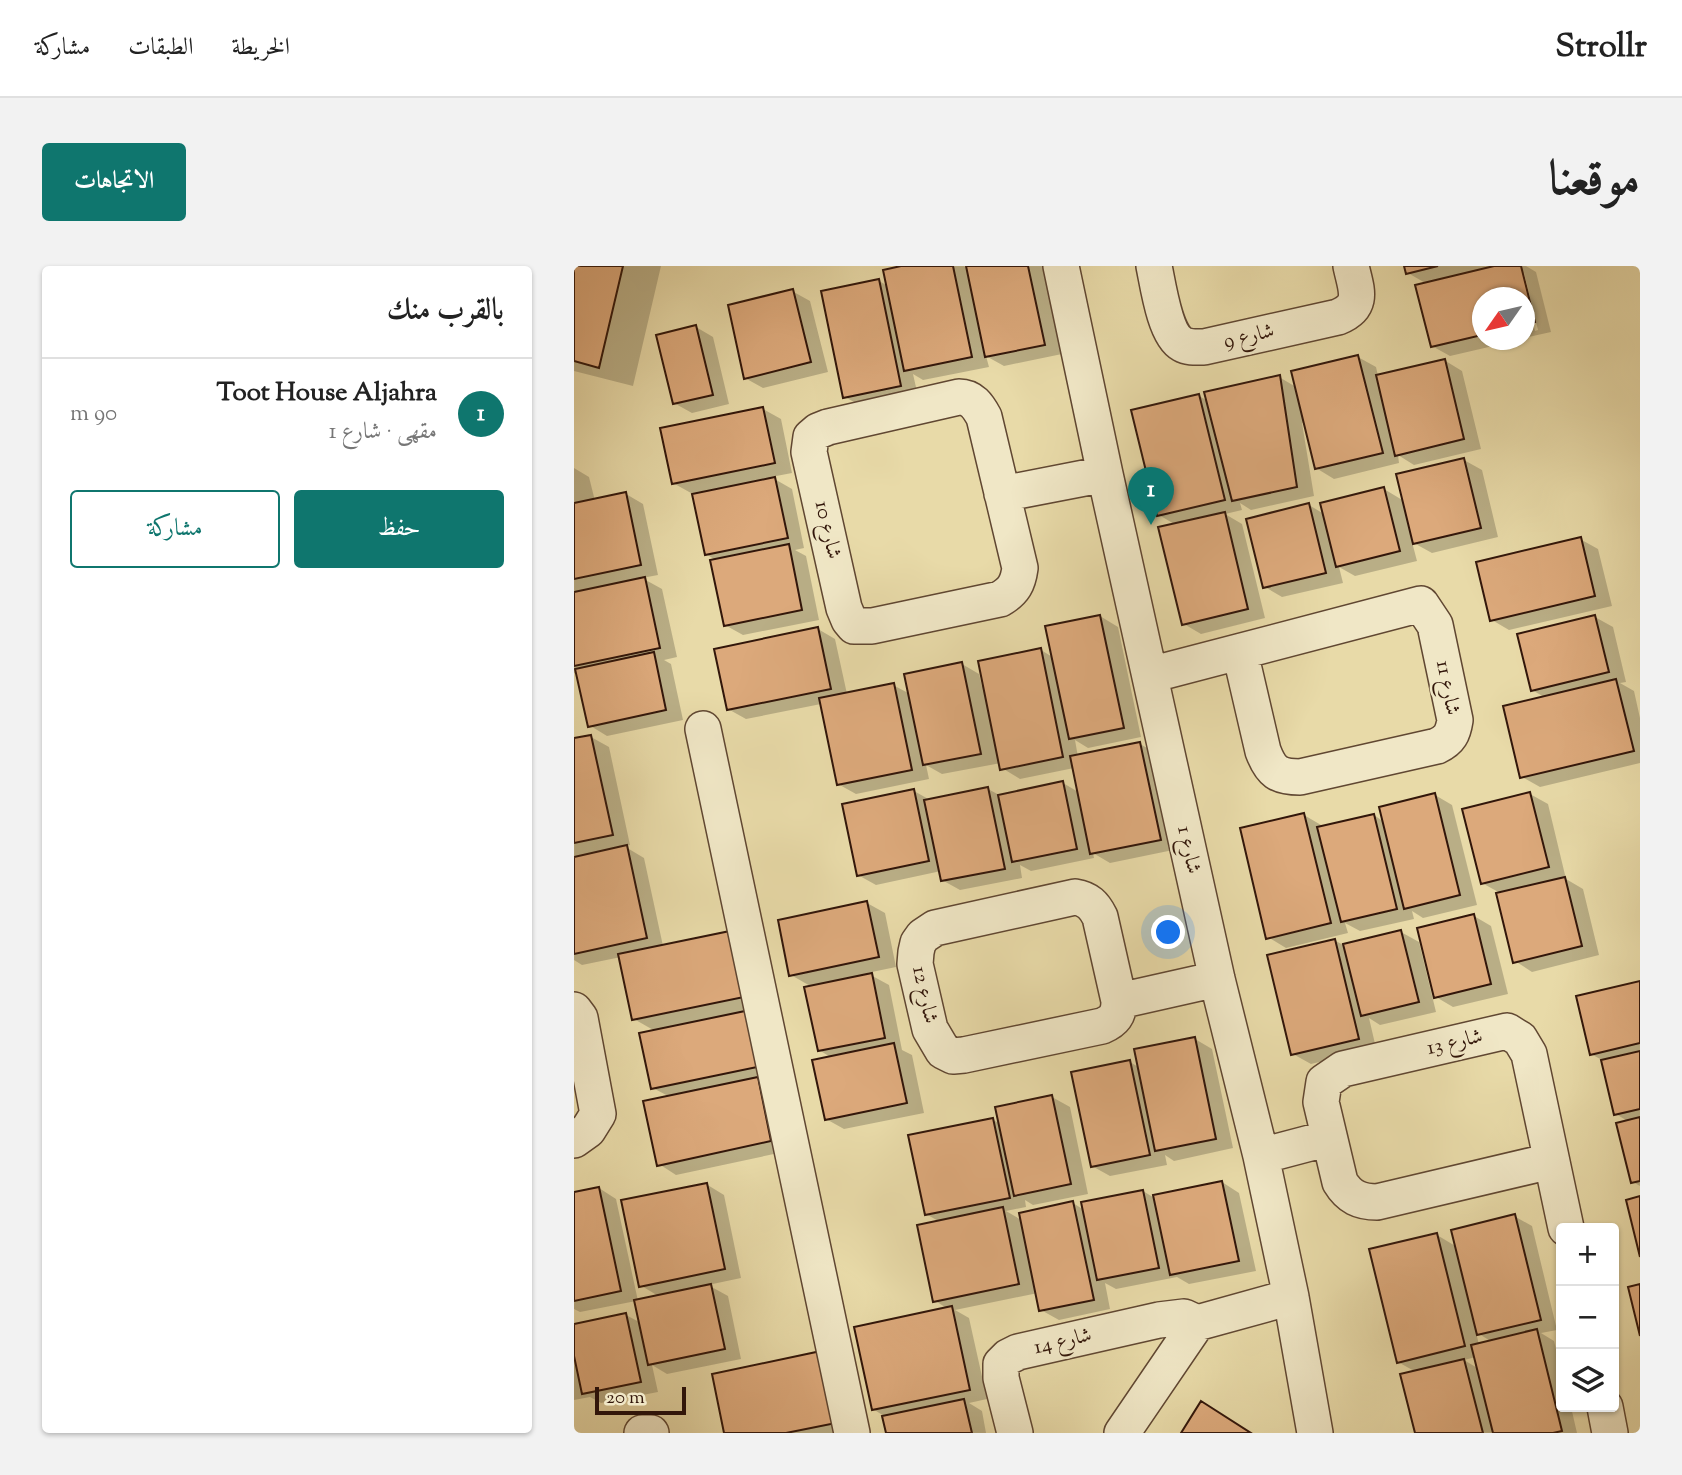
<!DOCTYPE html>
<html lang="ar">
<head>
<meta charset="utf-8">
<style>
	body { margin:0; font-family:"Sorts Mill Goudy",Amiri,serif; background:#f2f2f2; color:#222; direction:rtl }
	.controls { position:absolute; right:21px; bottom:21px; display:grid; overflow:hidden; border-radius:7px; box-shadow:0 2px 5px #0004 }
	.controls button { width:63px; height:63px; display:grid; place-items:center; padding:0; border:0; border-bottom:2px solid #e0e0e0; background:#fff; color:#222; font:35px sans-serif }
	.compass { position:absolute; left:898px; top:21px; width:63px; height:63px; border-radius:50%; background:#fff; box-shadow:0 2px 5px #0004; rotate:236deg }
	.scale { position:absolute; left:21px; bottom:18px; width:91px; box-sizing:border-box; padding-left:7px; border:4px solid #32160a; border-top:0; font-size:19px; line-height:24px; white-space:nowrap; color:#32160a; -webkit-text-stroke:5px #f0e7c6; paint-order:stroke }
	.you { position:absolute; left:595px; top:667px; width:24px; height:24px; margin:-18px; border:5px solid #fff; border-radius:50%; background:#1a73e8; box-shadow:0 0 0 10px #1a73e833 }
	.badge { display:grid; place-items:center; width:46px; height:46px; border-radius:50%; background:#0f766e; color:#fff; font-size:23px; font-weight:700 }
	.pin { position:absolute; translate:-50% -58px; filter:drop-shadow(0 2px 4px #0008) }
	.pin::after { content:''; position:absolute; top:37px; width:24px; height:21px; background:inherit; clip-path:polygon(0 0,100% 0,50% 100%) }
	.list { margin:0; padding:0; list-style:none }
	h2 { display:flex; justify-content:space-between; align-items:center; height:91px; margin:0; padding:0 28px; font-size:30px }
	h2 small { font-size:23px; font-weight:400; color:#767676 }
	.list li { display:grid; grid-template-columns:46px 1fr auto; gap:21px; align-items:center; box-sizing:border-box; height:112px; padding:0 28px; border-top:2px solid #e0e0e0 }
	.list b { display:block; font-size:26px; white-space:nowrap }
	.list p { margin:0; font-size:23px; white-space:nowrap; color:#767676 }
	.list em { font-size:23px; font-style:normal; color:#767676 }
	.actions { display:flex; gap:14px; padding:21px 28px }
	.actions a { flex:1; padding:16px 0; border:2px solid #0f766e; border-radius:7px; text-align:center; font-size:24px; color:#0f766e }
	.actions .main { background:#0f766e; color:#fff }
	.icon { flex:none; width:38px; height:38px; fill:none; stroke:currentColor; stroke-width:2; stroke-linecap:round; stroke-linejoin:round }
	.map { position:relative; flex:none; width:1066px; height:1167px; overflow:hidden; direction:ltr; border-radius:7px }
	header { display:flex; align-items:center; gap:42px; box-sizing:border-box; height:98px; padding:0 35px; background:#fff; border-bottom:2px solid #e0e0e0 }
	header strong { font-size:33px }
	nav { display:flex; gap:38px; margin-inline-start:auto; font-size:24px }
	.intro { display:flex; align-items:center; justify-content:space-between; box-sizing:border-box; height:168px; padding:0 42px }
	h1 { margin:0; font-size:49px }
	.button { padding:18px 32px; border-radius:7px; background:#0f766e; color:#fff; font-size:24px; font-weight:700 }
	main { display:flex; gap:42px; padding:0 42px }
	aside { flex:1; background:#fff; border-radius:7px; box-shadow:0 2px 5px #0004 }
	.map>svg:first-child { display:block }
	.shadow { fill:#0003; fill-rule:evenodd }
	.building { fill:#dca97b; stroke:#32160a; stroke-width:2 }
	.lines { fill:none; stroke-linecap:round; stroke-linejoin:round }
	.minor-casing { stroke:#604732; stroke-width:38 }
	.minor { stroke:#f0e7c6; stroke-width:35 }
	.labels { text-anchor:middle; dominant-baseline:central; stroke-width:5; stroke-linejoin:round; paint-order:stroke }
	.street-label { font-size:21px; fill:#32160a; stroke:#f0e7c6 }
</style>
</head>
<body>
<header>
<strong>Strollr</strong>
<nav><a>الخريطة</a><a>الطبقات</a><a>مشاركة</a></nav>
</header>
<div class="intro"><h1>موقعنا</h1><a class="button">الاتجاهات</a></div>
<main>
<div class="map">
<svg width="1066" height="1167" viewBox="0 0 1066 1167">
	<rect width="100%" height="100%" fill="#e8daa8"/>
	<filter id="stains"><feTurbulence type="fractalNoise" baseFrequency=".00286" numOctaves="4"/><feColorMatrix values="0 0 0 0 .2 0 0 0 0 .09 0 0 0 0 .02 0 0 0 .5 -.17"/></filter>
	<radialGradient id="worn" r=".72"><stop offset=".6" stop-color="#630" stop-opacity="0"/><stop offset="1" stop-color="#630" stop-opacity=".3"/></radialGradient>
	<path class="shadow" d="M 0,0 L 87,0 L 59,120 L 0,105 Z
		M 336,0 L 390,0 L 394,2 L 394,0 L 469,0 L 488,88 L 430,100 L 412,90 L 415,101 L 349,114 L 339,108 L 344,130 L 289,141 L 271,131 L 305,15 L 314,20 Z
		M 832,0 L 952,0 L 962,6 L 977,66 L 950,72 L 950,32 L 908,32 L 908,74 L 945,74 L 876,90 L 858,80 L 853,18 L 834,7 ZM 946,7 L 950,7 L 964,64 L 961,65 Z
		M 218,25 L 236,35 L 254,106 L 189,122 L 171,112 Z
		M 122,61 L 139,71 L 155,138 L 118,147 L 100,137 Z
		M 784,91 L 802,101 L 804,110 L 870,94 L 888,105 L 907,183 L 840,199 L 824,189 L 825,197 L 760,213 L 742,202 L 731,156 L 728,157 L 740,230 L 677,244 L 666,237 L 668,244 L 651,248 L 668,258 L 691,352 L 627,368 L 610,358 L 602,259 L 585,249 L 625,130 L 634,135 L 705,111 L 722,121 Z
		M 189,143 L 207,153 L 218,207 L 197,211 L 218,223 L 230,282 L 221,284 L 232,290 L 245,354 L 169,369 L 151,359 L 143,295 L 132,288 L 120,227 L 117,227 L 99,217 Z
		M 890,194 L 908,204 L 924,271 L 858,287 L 838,276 L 843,295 L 781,310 L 765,301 L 769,317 L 708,331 L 691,321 L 735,239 L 750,248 L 810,223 L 830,235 Z
		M 0,202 L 15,211 L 21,235 L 52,228 L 69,238 L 84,309 L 68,312 L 88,323 L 103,391 L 90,394 L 97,398 L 109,454 L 33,470 L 15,459 L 5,410 L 0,407 Z
		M 1006,273 L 1024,283 L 1038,340 L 935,364 L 918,354 Z
		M 526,350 L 544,361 L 567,471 L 514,482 L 501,474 L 504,491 L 566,478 L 584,488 L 604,583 L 536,597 L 519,587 L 520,592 L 457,605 L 446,599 L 448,612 L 386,624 L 368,614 L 367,605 L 302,619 L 284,609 L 340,525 L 356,534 L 414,523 L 427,530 L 489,517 L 506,527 L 500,502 L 446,513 L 428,502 L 427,497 L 368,508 L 352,499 L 355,513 L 282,528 L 264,518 L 247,438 L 172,453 L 154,443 L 244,363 L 261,373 L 273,428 L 319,419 L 336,428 L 388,398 L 405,408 L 408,420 L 467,384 L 480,392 Z
		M 1021,351 L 1039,361 L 1052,416 L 1046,417 L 1060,425 L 1066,452 L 1066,497 L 966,521 L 948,511 L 972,432 L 958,424 Z
		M 17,471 L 35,481 L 56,579 L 50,580 L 70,592 L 89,680 L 156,667 L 204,809 L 184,814 L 201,823 L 214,885 L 102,909 L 85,898 L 96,831 L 79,822 L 81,765 L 60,753 L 47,691 L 8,699 L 0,694 L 0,474 Z
		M 956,528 L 974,538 L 992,613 L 1009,623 L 1025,689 L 958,706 L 941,695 L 928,628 L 908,617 Z
		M 861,529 L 878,539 L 903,639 L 849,652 L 838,645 L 840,653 L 786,665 L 771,657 L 774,667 L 712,682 L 694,671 L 730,549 L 747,559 L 748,562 L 800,549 L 810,556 Z
		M 293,637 L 311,647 L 322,701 L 293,707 L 315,719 L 328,784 L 338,789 L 350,847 L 270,863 L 252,853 L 258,792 L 245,784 L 238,721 L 217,709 Z
		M 900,650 L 917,660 L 934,728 L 879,741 L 862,731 Z
		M 827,666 L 845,676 L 862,746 L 806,759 L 795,752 L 802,782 L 737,798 L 719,788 L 760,674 L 771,680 Z
		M 1066,716 L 1066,920 L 1059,916 L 1055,856 L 1042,848 L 1028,794 L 1017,788 Z
		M 621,773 L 638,783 L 659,882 L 600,895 L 591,889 L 593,899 L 536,910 L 518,900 L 556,796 L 566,802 Z
		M 478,831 L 496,841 L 514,928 L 459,939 L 451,934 L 452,941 L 432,945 L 449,955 L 499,937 L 510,944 L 569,925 L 582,933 L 648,916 L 665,927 L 682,1005 L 615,1018 L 603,1011 L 542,1023 L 531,1017 L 536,1043 L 485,1054 L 467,1044 L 464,1027 L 381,1044 L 395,1052 L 413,1133 L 395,1137 L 408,1145 L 412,1167 L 314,1167 L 310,1150 L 299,1143 L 374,1043 L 360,1034 L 366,956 L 352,948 L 419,854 L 427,858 Z
		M 132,918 L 150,929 L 167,1012 L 134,1019 L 154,1030 L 167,1093 L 93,1108 L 78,1099 L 84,1126 L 27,1137 L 16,1131 L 0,1134 L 0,1060 L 52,1049 L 67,1057 L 62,1035 L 6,1046 L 0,1043 L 0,928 L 25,922 L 42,933 L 64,1035 L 86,1031 L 66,1019 Z
		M 940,950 L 958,960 L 983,1064 L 967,1067 L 980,1075 L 987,1103 L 987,1141 L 997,1141 L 1003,1167 L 843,1167 L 842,1106 L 824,1096 L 863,969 L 883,981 ZM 902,1066 L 918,1076 L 905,1079 ZM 902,1091 L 905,1103 L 890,1094 Z
		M 247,1087 L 275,1167 L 152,1167 Z"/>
	<path class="building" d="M 0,0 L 49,0 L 25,102 L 0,95 Z
		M 327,0 L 379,0 L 398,91 L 330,105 L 309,4 Z
		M 392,0 L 454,0 L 471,79 L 411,91 Z
		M 830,0 L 864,0 L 832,8 Z
		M 920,0 L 947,0 L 961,56 L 950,59 L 950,32 L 908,32 L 908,69 L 857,81 L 841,19 Z
		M 305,13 L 327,120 L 269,132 L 247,25 Z
		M 219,23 L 237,96 L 170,113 L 154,39 Z
		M 122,59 L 139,129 L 99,138 L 82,69 Z
		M 784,89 L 809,187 L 741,203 L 717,105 Z
		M 871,93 L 890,173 L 821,190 L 802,109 Z
		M 706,109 L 723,221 L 658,235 L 630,126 Z
		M 625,128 L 651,234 L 583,250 L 557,144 Z
		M 189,141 L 201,197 L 98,218 L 86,162 Z
		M 890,192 L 907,262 L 839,278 L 822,208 Z
		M 201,211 L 214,272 L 131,289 L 118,228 Z
		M 810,221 L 826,285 L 762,301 L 746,237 Z
		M 52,226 L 67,299 L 0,313 L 0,237 Z
		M 735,237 L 752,307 L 689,322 L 672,253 Z
		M 651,246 L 674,343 L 608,359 L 584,261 Z
		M 1007,271 L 1021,330 L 916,355 L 902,296 Z
		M 215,278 L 228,344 L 150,360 L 136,294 Z
		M 71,311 L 86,382 L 0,400 L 0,326 Z
		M 526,349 L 550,462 L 495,473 L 471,360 Z
		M 1021,349 L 1035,406 L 957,425 L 943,368 Z
		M 244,361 L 257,423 L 153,444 L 140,383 Z
		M 467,382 L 489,491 L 426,504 L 404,395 Z
		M 80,386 L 92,444 L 14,461 L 1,403 Z
		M 388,396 L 407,488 L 349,499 L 330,408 Z
		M 1042,413 L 1060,485 L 946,512 L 929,440 Z
		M 320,417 L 338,504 L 263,519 L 245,432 Z
		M 17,469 L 39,569 L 0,577 L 0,472 Z
		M 566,476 L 587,574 L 516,588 L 496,490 Z
		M 489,515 L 503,583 L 438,596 L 424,529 Z
		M 414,521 L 431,603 L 367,615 L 350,534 Z
		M 340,523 L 355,595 L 283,610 L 268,538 Z
		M 956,526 L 975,601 L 907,618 L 888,543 Z
		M 861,527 L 886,629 L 830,643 L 805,541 Z
		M 730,547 L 757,657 L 692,673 L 666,562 Z
		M 800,548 L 823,643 L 767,656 L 743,561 Z
		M 53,579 L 73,672 L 0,688 L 0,591 Z
		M 991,611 L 1008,680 L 939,697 L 922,627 Z
		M 293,635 L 305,691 L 215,710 L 204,654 Z
		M 900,648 L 917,718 L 860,732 L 843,662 Z
		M 827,664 L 845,736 L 787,750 L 769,678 Z
		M 156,665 L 170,731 L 58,754 L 44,688 Z
		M 761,673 L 785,773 L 717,789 L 693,689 Z
		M 298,707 L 311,772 L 244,785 L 230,721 Z
		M 1066,715 L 1066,777 L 1016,789 L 1002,730 Z
		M 176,744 L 188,800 L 77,823 L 65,767 Z
		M 621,771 L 642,873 L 581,885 L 560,783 Z
		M 320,777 L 333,837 L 251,854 L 238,794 Z
		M 1066,785 L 1066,843 L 1040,849 L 1027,794 Z
		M 556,794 L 576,889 L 517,901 L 497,806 Z
		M 184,811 L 197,875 L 83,900 L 69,835 Z
		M 478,829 L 497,918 L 440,930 L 421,841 Z
		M 1066,851 L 1066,915 L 1057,917 L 1042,857 Z
		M 419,852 L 436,932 L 351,949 L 334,869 Z
		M 648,915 L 665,995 L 596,1009 L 579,929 Z
		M 133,917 L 151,1003 L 65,1021 L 47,934 Z
		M 25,921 L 47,1025 L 0,1035 L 0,926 Z
		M 569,924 L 585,1002 L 523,1014 L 507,936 Z
		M 1066,930 L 1066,991 L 1052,934 Z
		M 499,935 L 520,1034 L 465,1045 L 445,947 Z
		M 429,941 L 445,1018 L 359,1036 L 343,959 Z
		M 941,948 L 967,1054 L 903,1069 L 877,964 Z
		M 863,967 L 891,1080 L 823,1097 L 795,983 Z
		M 137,1018 L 151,1083 L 74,1099 L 60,1034 Z
		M 1066,1018 L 1066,1070 L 1054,1021 Z
		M 378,1040 L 396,1124 L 298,1144 L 280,1061 Z
		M 52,1047 L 67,1116 L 8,1128 L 0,1090 L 0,1058 Z
		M 963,1063 L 988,1165 L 979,1167 L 919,1167 L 897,1079 Z
		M 247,1085 L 262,1157 L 212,1167 L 150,1167 L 138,1108 Z
		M 890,1093 L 909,1167 L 841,1167 L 826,1108 Z
		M 390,1133 L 398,1167 L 312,1167 L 308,1150 Z
		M 627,1135 L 677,1167 L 607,1167 Z"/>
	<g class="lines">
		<defs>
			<path id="minor" d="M 487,0 L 531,208 L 643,713 L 687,890 L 717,1031 L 741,1167
				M 580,0 C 584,19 591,69 608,78 C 615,82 623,81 630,81 L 764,51 C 791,40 782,23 777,0
				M 385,131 C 398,131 404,140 410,151 L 446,302 C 444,317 440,325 426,333 L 298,360 L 280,360 L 275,354 L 270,342 L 235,186 L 237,171 L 244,165 L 254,161 Z
				M 428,228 L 531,208
				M 576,409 L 847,338 L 861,359 L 881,454 C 879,467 876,474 863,480 L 726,511 C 704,511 697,506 689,485 L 666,386
				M 129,463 L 278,1167
				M 501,631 C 514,633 520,639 526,651 L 545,735 C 545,749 540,755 528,760 L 390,789 L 379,790 L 369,785 L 356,763 L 341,698 L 342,686 L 344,677 L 349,670 L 361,662 Z
				M 545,735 L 643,713
				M 0,744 L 6,752 L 24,848 L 14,864 L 0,874
				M 687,890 L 755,872
				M 977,895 L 803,936 C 786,936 775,931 766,916 L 747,836 L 750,816 L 769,803 L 933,765 L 946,773 L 955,788 L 992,962
				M 1031,1141 L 1036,1167
				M 68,1167 L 77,1167
				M 441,1167 L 427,1112 L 427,1098 L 434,1091 L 444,1086 L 585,1054 L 610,1051 L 623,1057
				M 548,1167 L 623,1057 L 717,1031"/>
		</defs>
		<use href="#minor" class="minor-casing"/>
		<use href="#minor" class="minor"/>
	</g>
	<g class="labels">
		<g class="street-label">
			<text transform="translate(675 71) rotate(-13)">شارع 9</text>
			<text transform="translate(253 264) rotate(77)">شارع 10</text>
			<text transform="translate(873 422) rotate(79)">شارع 11</text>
			<text transform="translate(614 584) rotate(78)">شارع 1</text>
			<text transform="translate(350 729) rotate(78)">شارع 12</text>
			<text transform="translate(881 777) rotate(-13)">شارع 13</text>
			<text transform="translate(489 1076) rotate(-13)">شارع 14</text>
		</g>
	</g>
	<rect width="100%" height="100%" filter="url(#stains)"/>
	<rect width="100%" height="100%" fill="url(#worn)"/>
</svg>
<div class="controls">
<button>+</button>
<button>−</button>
<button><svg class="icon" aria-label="layers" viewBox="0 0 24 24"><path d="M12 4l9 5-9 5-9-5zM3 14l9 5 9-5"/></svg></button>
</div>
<svg class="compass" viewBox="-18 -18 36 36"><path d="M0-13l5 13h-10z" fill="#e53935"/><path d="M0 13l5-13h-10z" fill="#767676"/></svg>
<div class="scale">20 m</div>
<div class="you"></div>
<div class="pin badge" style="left:577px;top:259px">1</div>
</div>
<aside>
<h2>بالقرب منك<small></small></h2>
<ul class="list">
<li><span class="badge">1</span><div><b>Toot House Aljahra</b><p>مقهى · شارع 1</p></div><em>90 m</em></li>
</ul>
<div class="actions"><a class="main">حفظ</a><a>مشاركة</a></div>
</aside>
</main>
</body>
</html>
